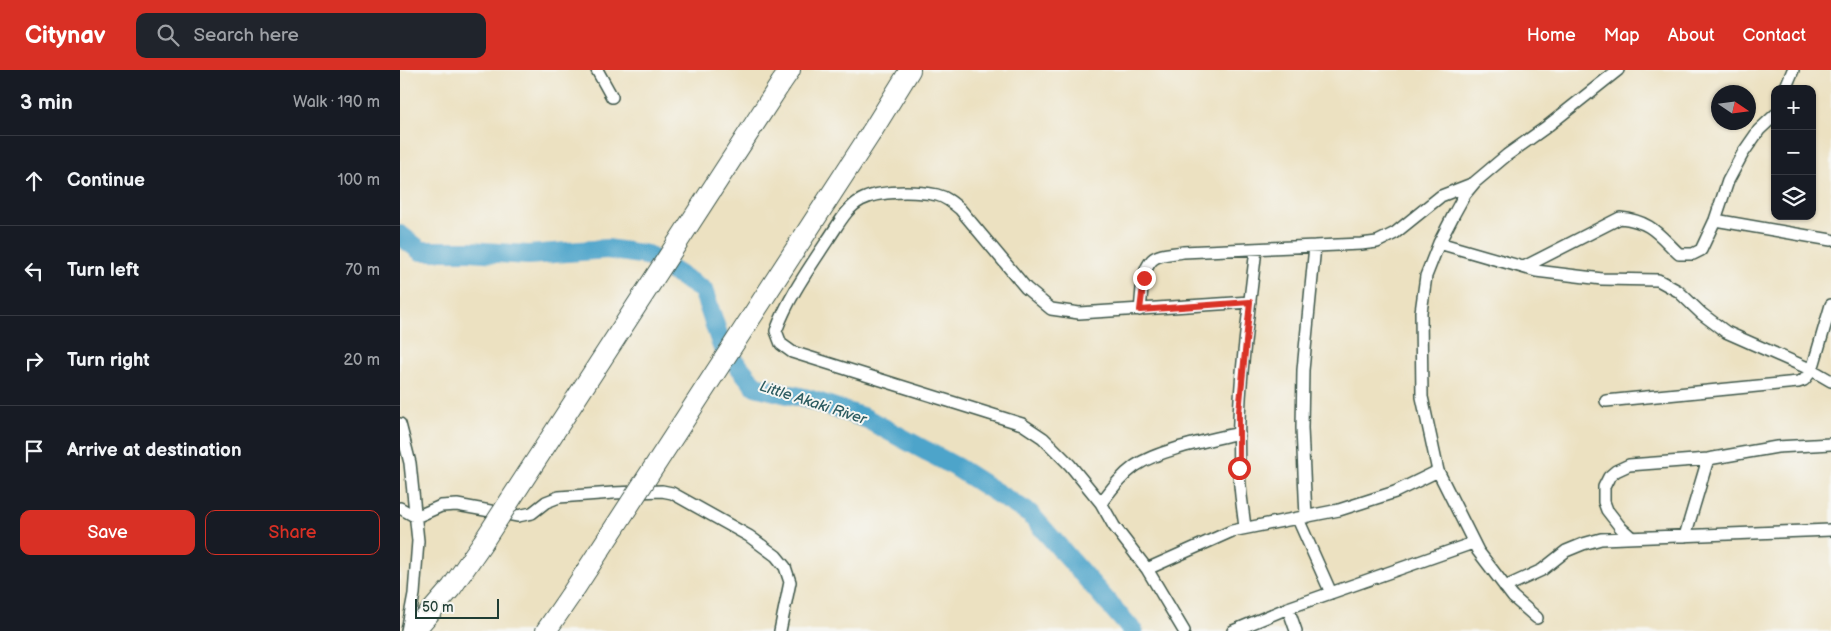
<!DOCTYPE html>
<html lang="en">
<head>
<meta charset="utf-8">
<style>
	body { margin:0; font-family:"Balsamiq Sans",sans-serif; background:#20242c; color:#f1f3f6 }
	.controls { position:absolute; right:15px; top:15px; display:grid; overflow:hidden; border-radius:10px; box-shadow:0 1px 4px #0004 }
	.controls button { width:45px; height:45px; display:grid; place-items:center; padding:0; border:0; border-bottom:1px solid #363941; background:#171b24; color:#f1f3f6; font:25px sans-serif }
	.compass { position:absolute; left:1311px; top:15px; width:45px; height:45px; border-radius:50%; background:#171b24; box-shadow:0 1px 4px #0004; rotate:103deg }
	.scale { position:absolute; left:15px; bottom:12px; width:84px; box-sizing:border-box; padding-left:5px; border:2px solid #1f3d34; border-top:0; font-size:14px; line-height:18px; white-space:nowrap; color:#1f3d34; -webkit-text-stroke:4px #f6f6f2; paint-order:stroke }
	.stop { position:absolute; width:15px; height:15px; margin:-11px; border:4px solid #d93025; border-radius:50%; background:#fff }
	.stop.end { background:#d93025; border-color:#fff; box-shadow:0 1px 5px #0008 }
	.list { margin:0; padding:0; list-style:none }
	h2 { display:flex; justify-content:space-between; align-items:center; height:65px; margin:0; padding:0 20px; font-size:21px }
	h2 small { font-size:16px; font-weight:400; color:#9ea1a6 }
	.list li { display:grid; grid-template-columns:32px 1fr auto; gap:15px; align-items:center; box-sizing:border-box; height:90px; padding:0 20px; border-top:1px solid #363941 }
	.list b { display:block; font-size:19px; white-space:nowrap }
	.list em { font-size:16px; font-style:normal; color:#9ea1a6 }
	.actions { display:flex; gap:10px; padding:15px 20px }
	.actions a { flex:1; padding:11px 0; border:1px solid #d93025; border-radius:10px; text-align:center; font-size:18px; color:#d93025 }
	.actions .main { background:#d93025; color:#fff }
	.icon { flex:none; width:28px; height:28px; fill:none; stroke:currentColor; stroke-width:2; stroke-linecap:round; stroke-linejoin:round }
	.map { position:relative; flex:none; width:1431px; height:561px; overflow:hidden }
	header { display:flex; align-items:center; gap:30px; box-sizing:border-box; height:70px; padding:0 25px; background:#d93025; color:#fff }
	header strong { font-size:24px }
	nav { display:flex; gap:28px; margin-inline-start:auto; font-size:18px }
	.search { width:350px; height:45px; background:#20242c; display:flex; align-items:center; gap:12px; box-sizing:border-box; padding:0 18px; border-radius:10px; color:#9ea1a6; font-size:19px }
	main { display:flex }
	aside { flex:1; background:#171b24 }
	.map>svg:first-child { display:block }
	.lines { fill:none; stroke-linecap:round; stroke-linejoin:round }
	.river { stroke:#4ea4ca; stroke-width:20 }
	.street-casing { stroke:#3e5649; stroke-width:14 }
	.highway-casing { stroke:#3e5649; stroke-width:22 }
	.street { stroke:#fff; stroke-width:11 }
	.highway { stroke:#fff; stroke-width:20 }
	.highway-bridge-casing { stroke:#3e5649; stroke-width:22; stroke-linecap:butt }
	.highway-bridge { stroke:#fff; stroke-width:20 }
	.route { stroke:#d93025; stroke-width:6 }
	.labels { text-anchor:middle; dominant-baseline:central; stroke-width:4; stroke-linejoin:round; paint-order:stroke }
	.water-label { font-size:15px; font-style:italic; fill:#2d5c61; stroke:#f6f6f2 }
</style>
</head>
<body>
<header>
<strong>Citynav</strong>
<div class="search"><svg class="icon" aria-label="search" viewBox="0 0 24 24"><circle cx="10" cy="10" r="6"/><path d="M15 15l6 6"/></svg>Search here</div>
<nav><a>Home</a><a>Map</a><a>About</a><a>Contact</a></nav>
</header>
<main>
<aside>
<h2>3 min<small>Walk · 190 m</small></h2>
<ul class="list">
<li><svg class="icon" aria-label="ahead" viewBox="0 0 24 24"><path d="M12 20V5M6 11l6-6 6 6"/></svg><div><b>Continue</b></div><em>100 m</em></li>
<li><svg class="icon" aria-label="left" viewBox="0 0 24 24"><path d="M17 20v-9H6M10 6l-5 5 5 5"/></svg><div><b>Turn left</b></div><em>70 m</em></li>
<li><svg class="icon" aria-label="right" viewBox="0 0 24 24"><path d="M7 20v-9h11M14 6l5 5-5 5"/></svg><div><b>Turn right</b></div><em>20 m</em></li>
<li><svg class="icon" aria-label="arrive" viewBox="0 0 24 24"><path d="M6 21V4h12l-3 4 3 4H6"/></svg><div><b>Arrive at destination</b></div></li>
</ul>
<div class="actions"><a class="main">Save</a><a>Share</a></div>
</aside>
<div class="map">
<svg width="1431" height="561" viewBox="0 0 1431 561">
	<rect width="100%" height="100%" fill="#f6f6f2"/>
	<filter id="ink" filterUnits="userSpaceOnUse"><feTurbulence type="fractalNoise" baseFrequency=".02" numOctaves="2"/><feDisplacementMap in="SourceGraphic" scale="10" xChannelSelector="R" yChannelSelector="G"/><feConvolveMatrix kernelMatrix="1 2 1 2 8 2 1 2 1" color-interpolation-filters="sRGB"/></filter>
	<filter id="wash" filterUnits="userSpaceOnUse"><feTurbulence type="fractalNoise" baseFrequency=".0096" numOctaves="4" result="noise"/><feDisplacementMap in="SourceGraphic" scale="20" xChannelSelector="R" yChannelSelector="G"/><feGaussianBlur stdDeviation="1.12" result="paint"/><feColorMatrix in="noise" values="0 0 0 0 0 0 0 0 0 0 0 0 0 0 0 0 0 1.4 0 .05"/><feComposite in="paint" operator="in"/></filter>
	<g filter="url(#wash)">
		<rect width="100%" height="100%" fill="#ece1c1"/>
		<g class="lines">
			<path class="river" d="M 0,165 L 21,181 L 70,181 L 128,185 L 207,179 L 247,185 L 303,220 L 322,276 L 355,316 L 408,329 L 465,348 L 556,397 L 630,444 L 733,561"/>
		</g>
	</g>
	<g filter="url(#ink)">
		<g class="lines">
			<defs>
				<path id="street" d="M 197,0 L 212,27
					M 1385,19 L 1393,0
					M 1315,150 L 1431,170
					M 1039,173 L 1136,201 L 1202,209 L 1258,210 L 1278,221 L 1302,244 L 1326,262 L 1412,300 L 1431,311
					M 1124,197 L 1220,148 C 1251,151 1258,164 1279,184 L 1293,184 L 1301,180 L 1315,150 L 1328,111 L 1343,83 L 1359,60 L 1375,45
					M 740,240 C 742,225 741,201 752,190 C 759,183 773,184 783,182 L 961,174 L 977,172 L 995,163 L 1041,126 L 1074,113
					M 1206,331 L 1398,312 L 1404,310 L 1412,300 L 1431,235
					M 0,354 L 10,393 L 18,471 L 14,524 L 7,561
					M 701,433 C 711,420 721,406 735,396 C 758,380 810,370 839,363
					M 0,438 L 16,447 L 41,436 L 57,435 L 118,446 L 132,443 L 146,432 L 159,427 L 213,423 L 262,421 L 272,423 L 349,466 L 376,486 L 385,497 L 390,512 L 380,561
					M 906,447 L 902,358 L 903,300 L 915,176
					M 898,449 L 931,523
					M 845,458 C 843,438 839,418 839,397 C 836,324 848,251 856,179
					M 1285,466 L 1308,389
					M 1232,468 L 1221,458 L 1207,440 L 1204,432 L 1204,417 L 1209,407 L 1216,401 L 1229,395 L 1308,389 L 1377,377 L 1431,374
					M 747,499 L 832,461 L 939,440 L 995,422 L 1038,401
					M 1105,517 L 1142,500 L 1166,481 L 1183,474 L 1201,469 L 1431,460
					M 888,538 L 896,561
					M 1137,548 L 1113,527 L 1078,481 L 1038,401 L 1022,327 L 1021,242 L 1026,206 L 1039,173 L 1054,144 L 1065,124 L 1075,112 L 1107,85 L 1145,58 L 1218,0
					M 784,561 L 747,499 L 714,456 L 701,433 L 670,395 L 643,368 L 622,354 L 392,282 L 381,274 L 376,261 C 388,228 408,200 427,171 C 437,157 446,138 461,130 C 479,120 517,121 537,125 C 546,127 553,133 560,139 L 626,218 L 651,239 L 679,243 L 850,232
					M 833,561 L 888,538 L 1073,473"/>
				<path id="highway" d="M 381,13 L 390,0
					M 471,63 L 510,0
					M 14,561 L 52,517 L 83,472
					M 146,561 L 170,526"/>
			</defs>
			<use href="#street" class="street-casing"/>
			<use href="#highway" class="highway-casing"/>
			<use href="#street" class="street"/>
			<use href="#highway" class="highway"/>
			<defs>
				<path id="highway-bridge" d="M 83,472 L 381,13
					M 170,526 L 471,63"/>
			</defs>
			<use href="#highway-bridge" class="highway-bridge-casing"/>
			<use href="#highway-bridge" class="highway-bridge"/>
		</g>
	</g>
	<g class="lines" filter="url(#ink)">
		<path class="route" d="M 744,208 L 740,240 L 850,232 L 839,342 L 839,398"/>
	</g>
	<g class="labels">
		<g class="water-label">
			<text transform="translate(413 333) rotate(18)">Little Akaki River</text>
		</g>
	</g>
</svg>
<div class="controls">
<button>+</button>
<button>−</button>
<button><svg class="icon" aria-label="layers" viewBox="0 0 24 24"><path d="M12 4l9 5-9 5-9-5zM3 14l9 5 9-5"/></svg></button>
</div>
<svg class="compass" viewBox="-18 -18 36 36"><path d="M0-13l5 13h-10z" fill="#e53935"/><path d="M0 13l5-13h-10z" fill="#9ea1a6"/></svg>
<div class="scale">50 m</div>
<div class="stop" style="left:839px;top:398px"></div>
<div class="stop end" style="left:744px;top:208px"></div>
</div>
</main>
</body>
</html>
